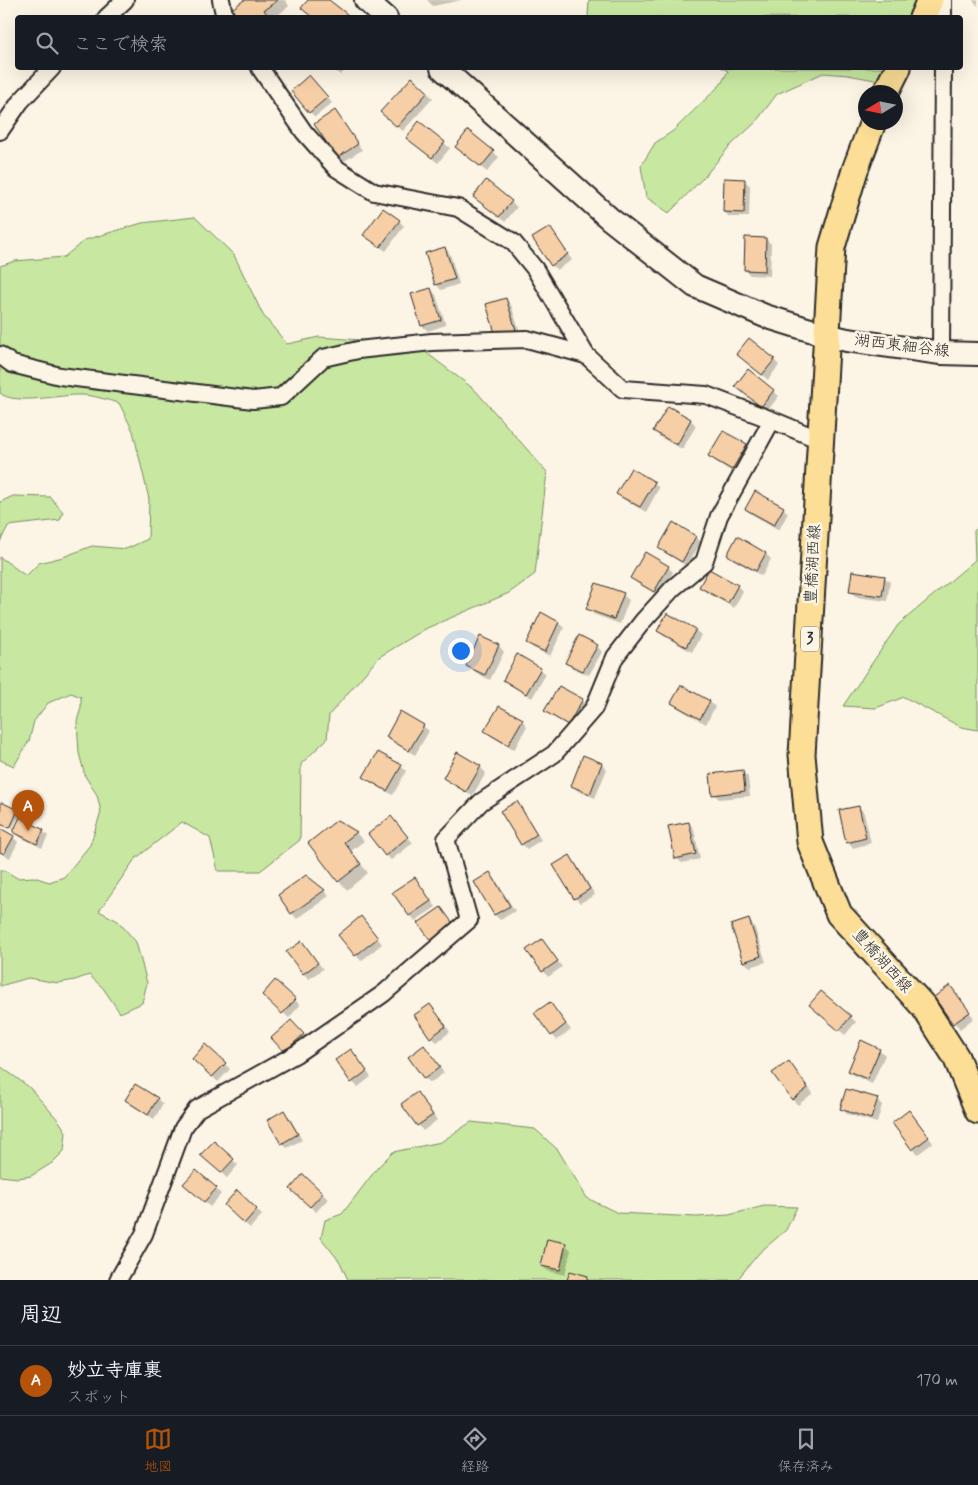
<!DOCTYPE html>
<html lang="ja">
<head>
<meta charset="utf-8">
<style>
	body { margin:0; font-family:Mynerve,"Klee One",sans-serif; background:#242831; color:#f1f3f6 }
	.compass { position:absolute; left:858px; top:85px; width:45px; height:45px; border-radius:50%; background:#171b24; box-shadow:0 5px 20px #0002; rotate:260deg }
	.you { position:absolute; left:460px; top:650px; width:18px; height:18px; margin:-12px; border:4px solid #fff; border-radius:50%; background:#1a73e8; box-shadow:0 0 0 8px #1a73e833 }
	.badge { display:grid; place-items:center; width:32px; height:32px; border-radius:50%; background:#b45309; color:#fff; font-size:16px; font-weight:700 }
	.pin { position:absolute; translate:-50% -41px; filter:drop-shadow(0 1px 2px #0008) }
	.pin::after { content:''; position:absolute; top:26px; width:18px; height:15px; background:inherit; clip-path:polygon(0 0,100% 0,50% 100%) }
	.list { margin:0; padding:0; list-style:none }
	h2 { display:flex; justify-content:space-between; align-items:center; height:65px; margin:0; padding:0 20px; font-size:21px }
	h2 small { font-size:16px; font-weight:400; color:#9ea1a6 }
	.list li { display:grid; grid-template-columns:32px 1fr auto; gap:15px; align-items:center; box-sizing:border-box; height:70px; padding:0 20px; border-top:1px solid #363941 }
	.list b { display:block; font-size:19px; white-space:nowrap }
	.list p { margin:0; font-size:16px; white-space:nowrap; color:#9ea1a6 }
	.list em { font-size:16px; font-style:normal; color:#9ea1a6 }
	.icon { flex:none; width:28px; height:28px; fill:none; stroke:currentColor; stroke-width:2; stroke-linecap:round; stroke-linejoin:round }
	.map { position:relative; flex:none; width:978px; height:1280px; overflow:hidden }
	.search { position:absolute; background:#171b24; box-shadow:0 5px 20px #0002; left:15px; right:15px; top:15px; height:55px; display:flex; align-items:center; gap:12px; box-sizing:border-box; padding:0 18px; border-radius:5px; color:#9ea1a6; font-size:19px }
	.sheet { height:135px; background:#171b24 }
	nav { display:flex; justify-content:space-around; align-items:center; box-sizing:border-box; height:70px; border-top:1px solid #363941; background:#171b24; font-size:14px; color:#9ea1a6 }
	nav a { display:grid; justify-items:center; gap:2px }
	nav .on { color:#b45309 }
	.map>svg:first-child { display:block }
	.green { fill:#c8e8a1; stroke:#7a8a66 }
	.shadow { fill:#0003 }
	.building { fill:#f7cfa6; stroke:#2b2b2b }
	.lines { fill:none; stroke-linecap:round; stroke-linejoin:round }
	.street-casing { stroke:#2b2b2b; stroke-width:20 }
	.secondary-casing { stroke:#2b2b2b; stroke-width:26 }
	.primary-casing { stroke:#2b2b2b; stroke-width:29 }
	.street { stroke:#fcf5e5; stroke-width:16 }
	.secondary { stroke:#fcf5e5; stroke-width:22 }
	.primary { stroke:#fdde96; stroke-width:25 }
	.labels { text-anchor:middle; dominant-baseline:central; stroke-width:5; stroke-linejoin:round; paint-order:stroke }
	.shield { fill:#fcf5e5; stroke:#6a6863; stroke-width:1 }
	.shield-label { font-size:15px; font-weight:bold; fill:#2b2b2b }
	.street-label { font-size:16px; fill:#2b2b2b; stroke:#fcf5e5 }
</style>
</head>
<body>
<div class="map">
<svg width="978" height="1280" viewBox="0 0 978 1280">
	<rect width="100%" height="100%" fill="#fcf5e5"/>
	<filter id="ink" filterUnits="userSpaceOnUse"><feTurbulence type="fractalNoise" baseFrequency=".02" numOctaves="2"/><feDisplacementMap in="SourceGraphic" scale="10" xChannelSelector="R" yChannelSelector="G"/><feConvolveMatrix kernelMatrix="1 2 1 2 8 2 1 2 1" color-interpolation-filters="sRGB"/></filter>
	<g filter="url(#ink)">
		<path class="green" d="M 589,0 L 930,0 L 922,17 L 588,18 Z
			M 722,68 L 898,68 L 891,83 L 848,75 L 823,73 L 777,94 L 755,123 L 730,146 L 704,177 L 669,213 L 646,197 L 641,166 L 655,143 L 673,131 L 721,84 L 728,71 Z
			M 195,217 L 234,255 L 263,315 L 287,344 L 319,337 L 415,344 L 475,390 L 547,472 L 535,574 L 509,593 L 427,628 L 379,657 L 329,715 L 327,739 L 301,764 L 300,840 L 260,871 L 218,871 L 210,838 L 182,822 L 135,859 L 99,911 L 118,921 L 136,942 L 147,983 L 142,1003 L 120,1013 L 103,988 L 89,975 L 75,980 L 58,983 L 28,978 L 0,986 L 0,870 L 4,870 L 17,878 L 34,877 L 49,882 L 64,877 L 90,845 L 101,812 L 97,795 L 85,776 L 79,753 L 77,721 L 81,708 L 81,697 L 71,693 L 48,703 L 34,721 L 29,741 L 14,766 L 0,760 L 0,557 L 26,576 L 39,563 L 63,557 L 92,546 L 126,549 L 148,539 L 149,499 L 133,431 L 119,403 C 107,400 93,395 81,395 C 62,394 14,406 0,393 L 0,266 L 15,261 L 64,257 L 85,240 L 142,223 Z
			M 13,496 L 50,497 L 63,512 L 60,520 L 8,526 L 0,542 L 0,502 Z
			M 978,527 L 978,730 L 961,727 L 904,697 L 876,708 L 843,706 L 898,625 L 975,560 L 974,531 Z
			M 0,1066 L 29,1087 L 59,1121 L 66,1132 L 64,1151 L 52,1163 L 31,1176 L 18,1178 L 0,1176 Z
			M 471,1122 L 535,1129 L 558,1150 L 587,1198 L 618,1213 L 697,1217 L 729,1215 L 764,1206 L 797,1207 L 786,1230 L 759,1253 L 737,1280 L 348,1280 L 340,1262 L 321,1238 L 325,1220 L 342,1214 L 378,1167 L 393,1152 L 441,1142 Z"/>
		<path class="shadow" d="M 246,0 L 285,0 L 289,6 L 274,18 L 239,18 Z
			M 427,0 L 462,0 L 433,6 Z
			M 973,0 L 978,0 L 978,6 Z
			M 332,68 L 348,68 L 340,75 Z
			M 412,79 L 433,98 L 403,131 L 387,118 Z
			M 315,82 L 332,103 L 315,117 L 310,112 Z
			M 335,112 L 362,150 L 343,162 L 338,157 Z
			M 419,123 L 450,148 L 438,163 L 413,143 Z
			M 468,132 L 499,157 L 487,172 L 462,152 Z
			M 745,181 L 750,186 L 749,217 L 729,217 L 724,211 Z
			M 486,182 L 517,207 L 505,222 L 480,202 Z
			M 399,221 L 404,226 L 386,251 L 370,240 Z
			M 549,228 L 572,260 L 557,270 L 552,265 Z
			M 766,239 L 771,244 L 770,276 L 750,275 L 745,270 Z
			M 445,248 L 450,254 L 459,284 L 441,290 L 436,284 Z
			M 431,290 L 436,295 L 446,325 L 428,331 L 422,326 Z
			M 506,299 L 511,305 L 521,335 L 503,341 Z
			M 738,354 L 774,360 L 779,365 L 768,380 Z
			M 748,371 L 779,396 L 767,411 L 742,391 Z
			M 668,407 L 691,420 L 696,426 L 682,449 L 660,437 L 655,431 Z
			M 746,445 L 751,451 L 737,475 L 715,461 L 710,456 Z
			M 654,483 L 659,488 L 646,512 L 623,499 L 618,493 Z
			M 783,508 L 788,513 L 779,530 L 751,514 L 746,509 Z
			M 673,524 L 696,537 L 701,542 L 687,566 L 665,553 L 660,548 Z
			M 738,538 L 766,554 L 771,559 L 762,576 L 734,560 L 729,555 Z
			M 668,567 L 673,572 L 660,596 L 637,583 L 632,578 Z
			M 884,577 L 890,582 L 887,601 L 856,597 L 851,591 Z
			M 737,586 L 743,591 L 734,608 L 706,592 L 700,587 Z
			M 623,595 L 629,600 L 620,624 L 593,614 L 588,608 Z
			M 541,614 L 559,623 L 564,628 L 550,656 L 533,648 L 528,642 Z
			M 695,630 L 701,635 L 692,652 L 664,636 L 658,631 Z
			M 481,638 L 499,646 L 504,652 L 490,680 L 473,671 L 467,666 Z
			M 597,646 L 602,652 L 589,675 L 572,668 L 567,662 Z
			M 540,669 L 546,674 L 532,698 L 510,685 L 504,680 Z
			M 682,686 L 710,702 L 715,707 L 706,724 L 678,708 L 673,703 Z
			M 582,700 L 587,706 L 574,729 L 551,716 L 546,711 Z
			M 522,720 L 527,726 L 514,750 L 491,736 L 486,731 Z
			M 423,726 L 429,731 L 415,755 L 393,742 L 387,737 Z
			M 458,754 L 480,767 L 486,773 L 472,796 L 450,783 L 444,778 Z
			M 584,756 L 602,764 L 607,769 L 595,798 L 578,791 L 572,785 Z
			M 401,766 L 406,771 L 393,795 L 370,782 L 365,777 Z
			M 742,771 L 748,777 L 750,796 L 719,799 L 714,794 Z
			M 517,802 L 522,808 L 541,840 L 527,849 L 522,844 Z
			M 1,804 L 20,814 L 12,829 L 0,824 Z
			M 859,807 L 864,813 L 871,843 L 853,848 L 847,842 Z
			M 391,817 L 413,843 L 391,860 L 386,855 Z
			M 337,821 L 356,833 L 364,841 L 351,851 L 368,873 L 347,890 L 339,881 Z
			M 688,823 L 694,829 L 700,859 L 682,863 L 676,858 Z
			M 0,830 L 13,837 L 18,842 L 10,858 L 0,853 Z
			M 15,831 L 43,831 L 48,836 L 42,848 L 20,837 Z
			M 569,857 L 575,862 L 595,895 L 580,903 L 575,898 Z
			M 490,874 L 495,879 L 515,911 L 500,920 L 495,915 L 475,883 Z
			M 415,878 L 436,907 L 415,921 L 394,892 Z
			M 324,891 L 329,896 L 297,919 L 292,913 Z
			M 749,920 L 754,926 L 766,962 L 750,967 L 744,962 L 732,926 Z
			M 366,923 L 382,944 L 361,961 L 340,935 Z
			M 542,940 L 562,967 L 548,977 L 528,950 Z
			M 302,942 L 323,969 L 309,979 L 304,974 Z
			M 950,987 L 974,1018 L 960,1029 L 935,998 Z
			M 822,992 L 856,1022 L 845,1035 L 816,1010 Z
			M 264,995 L 295,1000 L 300,1005 L 289,1018 Z
			M 550,1003 L 571,1030 L 557,1040 L 552,1035 Z
			M 430,1005 L 450,1032 L 437,1042 L 431,1037 Z
			M 297,1027 L 309,1040 L 285,1052 Z
			M 351,1050 L 371,1077 L 358,1087 L 352,1082 Z
			M 879,1050 L 885,1055 L 872,1084 L 855,1076 L 849,1071 Z
			M 429,1052 L 444,1073 L 430,1083 L 425,1078 Z
			M 194,1059 L 225,1064 L 230,1069 L 218,1082 Z
			M 789,1062 L 813,1093 L 798,1105 L 792,1099 Z
			M 157,1099 L 163,1104 L 154,1119 L 131,1105 L 126,1100 Z
			M 422,1099 L 437,1120 L 423,1131 L 403,1104 Z
			M 877,1100 L 882,1105 L 877,1123 L 847,1114 L 841,1108 Z
			M 284,1112 L 289,1117 L 302,1140 L 287,1148 L 282,1143 Z
			M 909,1112 L 933,1143 L 918,1154 L 913,1149 Z
			M 214,1142 L 238,1165 L 227,1178 L 207,1160 Z
			M 303,1176 L 328,1199 L 316,1212 L 297,1194 Z
			M 190,1189 L 216,1189 L 221,1194 L 210,1207 Z
			M 237,1192 L 262,1215 L 250,1228 L 226,1205 Z
			M 566,1245 L 571,1250 L 565,1275 L 548,1271 L 542,1266 Z"/>
		<path class="building" d="M 244,0 L 278,0 L 264,10 L 270,18 L 238,18 L 232,9 Z
			M 308,0 L 329,0 L 347,14 L 344,18 L 313,18 L 301,8 Z
			M 309,75 L 328,97 L 309,113 L 291,91 Z
			M 412,77 L 428,92 L 397,127 L 380,112 Z
			M 335,110 L 358,144 L 337,158 L 314,124 Z
			M 419,121 L 445,142 L 432,158 L 406,138 Z
			M 468,130 L 494,151 L 481,167 L 455,147 Z
			M 724,178 L 745,179 L 744,213 L 723,212 Z
			M 486,180 L 512,201 L 499,217 L 473,197 Z
			M 383,208 L 400,220 L 380,247 L 363,235 Z
			M 550,227 L 568,254 L 551,266 L 532,238 Z
			M 745,237 L 766,238 L 765,271 L 744,270 Z
			M 445,247 L 455,279 L 435,285 L 425,253 Z
			M 431,288 L 441,320 L 421,326 L 411,294 Z
			M 506,298 L 516,330 L 496,336 L 486,304 Z
			M 749,338 L 775,359 L 762,375 L 736,354 Z
			M 748,369 L 774,390 L 761,407 L 735,386 Z
			M 668,406 L 691,419 L 677,445 L 653,431 Z
			M 723,431 L 747,444 L 732,470 L 708,456 Z
			M 631,468 L 655,482 L 640,507 L 616,494 Z
			M 755,491 L 784,507 L 774,525 L 745,509 Z
			M 673,522 L 696,536 L 682,562 L 658,548 Z
			M 737,536 L 766,553 L 756,571 L 727,555 Z
			M 645,552 L 669,566 L 654,592 L 630,578 Z
			M 709,569 L 738,585 L 728,603 L 699,587 Z
			M 852,571 L 885,576 L 882,596 L 849,592 Z
			M 596,583 L 624,593 L 614,619 L 586,609 Z
			M 541,612 L 559,622 L 545,652 L 526,643 Z
			M 667,613 L 696,629 L 686,647 L 657,631 Z
			M 579,635 L 598,645 L 583,671 L 565,663 Z
			M 480,636 L 499,645 L 485,675 L 466,666 Z
			M 517,654 L 541,668 L 526,694 L 503,680 Z
			M 681,685 L 710,701 L 700,719 L 671,703 Z
			M 559,686 L 583,699 L 568,725 L 544,711 Z
			M 499,706 L 523,719 L 508,745 L 484,731 Z
			M 400,711 L 424,725 L 409,751 L 386,737 Z
			M 378,752 L 402,765 L 387,791 L 363,777 Z
			M 457,752 L 481,766 L 466,792 L 443,778 Z
			M 583,755 L 602,763 L 590,794 L 571,786 Z
			M 743,770 L 745,791 L 712,795 L 710,774 Z
			M 517,801 L 537,834 L 521,845 L 500,811 Z
			M 1,802 L 18,810 L 10,828 L 0,824 Z
			M 859,806 L 866,838 L 846,843 L 839,810 Z
			M 391,816 L 408,837 L 385,856 L 368,834 Z
			M 20,817 L 44,830 L 37,844 L 13,832 Z
			M 337,820 L 357,832 L 344,842 L 361,864 L 338,882 L 308,843 Z
			M 689,822 L 696,854 L 675,859 L 668,826 Z
			M 0,828 L 14,836 L 4,854 L 0,852 Z
			M 570,855 L 590,889 L 574,899 L 553,865 Z
			M 490,872 L 510,906 L 494,915 L 474,882 Z
			M 306,875 L 325,890 L 291,914 L 278,895 Z
			M 415,877 L 431,901 L 409,916 L 392,892 Z
			M 441,907 L 454,925 L 431,941 L 418,923 Z
			M 361,916 L 378,938 L 355,956 L 338,935 Z
			M 749,919 L 761,956 L 743,962 L 731,925 Z
			M 542,939 L 558,961 L 542,972 L 526,950 Z
			M 302,941 L 318,963 L 303,974 L 286,952 Z
			M 275,980 L 296,999 L 282,1014 L 262,995 Z
			M 950,985 L 970,1012 L 953,1024 L 934,997 Z
			M 821,991 L 851,1016 L 839,1031 L 809,1005 Z
			M 550,1002 L 566,1024 L 551,1036 L 534,1013 Z
			M 430,1004 L 446,1026 L 430,1038 L 414,1015 Z
			M 291,1020 L 304,1034 L 284,1052 L 271,1038 Z
			M 861,1040 L 880,1049 L 867,1079 L 848,1071 Z
			M 205,1044 L 226,1063 L 212,1077 L 192,1059 Z
			M 424,1045 L 440,1067 L 424,1079 L 408,1057 Z
			M 351,1049 L 367,1071 L 351,1083 L 335,1060 Z
			M 789,1061 L 808,1088 L 792,1100 L 772,1073 Z
			M 135,1084 L 158,1098 L 148,1115 L 125,1100 Z
			M 846,1089 L 878,1098 L 871,1119 L 840,1109 Z
			M 417,1092 L 433,1115 L 417,1126 L 401,1104 Z
			M 284,1110 L 298,1134 L 281,1144 L 267,1120 Z
			M 909,1110 L 929,1137 L 912,1150 L 892,1123 Z
			M 214,1141 L 234,1159 L 221,1173 L 200,1155 Z
			M 196,1170 L 217,1188 L 204,1202 L 183,1184 Z
			M 303,1174 L 323,1193 L 310,1207 L 290,1189 Z
			M 237,1190 L 257,1209 L 244,1224 L 224,1205 Z
			M 547,1239 L 566,1243 L 560,1270 L 541,1266 Z
			M 570,1271 L 588,1276 L 587,1280 L 567,1280 Z"/>
		<g class="lines">
			<defs>
				<path id="street" d="M 221,0 L 225,18
					M 106,18 L 125,0
					M 943,18 L 943,0
					M 260,68 L 304,132 L 336,168 L 374,192 L 458,208 L 513,242 L 535,269 L 586,355 L 623,389 L 706,395 L 772,420 L 820,440
					M 0,131 L 20,102 L 52,68
					M 941,353 L 943,68
					M 0,355 L 12,364 L 60,376 L 253,400 L 281,397 L 323,358 L 358,350 L 432,342 L 527,339 L 586,355
					M 118,1280 L 144,1234 L 183,1128 L 197,1109 L 296,1054 L 383,994 L 469,920 L 446,839 L 481,802 L 554,754 L 594,708 L 615,657 L 643,621 L 673,588 L 704,562 L 719,516 L 772,420"/>
				<path id="secondary" d="M 366,0 L 386,18
					M 442,68 L 610,219 L 695,286 L 765,316 L 826,335 L 847,340 L 941,353 L 978,354"/>
				<path id="primary" d="M 922,18 L 930,0
					M 886,92 L 898,68
					M 873,122 L 855,170 L 832,247 L 802,755 L 810,842 L 839,914 L 924,1007 L 956,1057 L 978,1111"/>
			</defs>
			<use href="#street" class="street-casing"/>
			<use href="#secondary" class="secondary-casing"/>
			<use href="#primary" class="primary-casing"/>
			<use href="#street" class="street"/>
			<use href="#secondary" class="secondary"/>
			<use href="#primary" class="primary"/>
		</g>
	</g>
	<g class="labels">
		<rect class="shield" x="801" y="626.5" width="18" height="25" rx="4"/>
		<g class="shield-label">
			<text x="810" y="639">3</text>
		</g>
		<g class="street-label">
			<text transform="translate(902 346) rotate(7)">湖西東細谷線</text>
			<text transform="translate(813 564) rotate(-87)">豊橋湖西線</text>
			<text transform="translate(882 961) rotate(48)">豊橋湖西線</text>
		</g>
	</g>
</svg>
<svg class="compass" viewBox="-18 -18 36 36"><path d="M0-13l5 13h-10z" fill="#e53935"/><path d="M0 13l5-13h-10z" fill="#9ea1a6"/></svg>
<div class="you"></div>
<div class="pin badge" style="left:28px;top:831px">A</div>
<div class="search"><svg class="icon" aria-label="search" viewBox="0 0 24 24"><circle cx="10" cy="10" r="6"/><path d="M15 15l6 6"/></svg>ここで検索</div>
</div>
<section class="sheet">
<h2>周辺<small></small></h2>
<ul class="list">
<li><span class="badge">A</span><div><b>妙立寺庫裏</b><p>スポット</p></div><em>170 m</em></li>
</ul>
</section>
<nav>
<a class="on"><svg class="icon" aria-label="map" viewBox="0 0 24 24"><path d="M3 6l6-2 6 2 6-2v14l-6 2-6-2-6 2zM9 4v14M15 6v14"/></svg>地図</a>
<a><svg class="icon" aria-label="directions" viewBox="0 0 24 24"><path d="M12 3l9 9-9 9-9-9zM9 14v-3h6M13 9l2 2-2 2"/></svg>経路</a>
<a><svg class="icon" aria-label="saved" viewBox="0 0 24 24"><path d="M7 4h10v16l-5-4-5 4z"/></svg>保存済み</a>
</nav>
</body>
</html>
